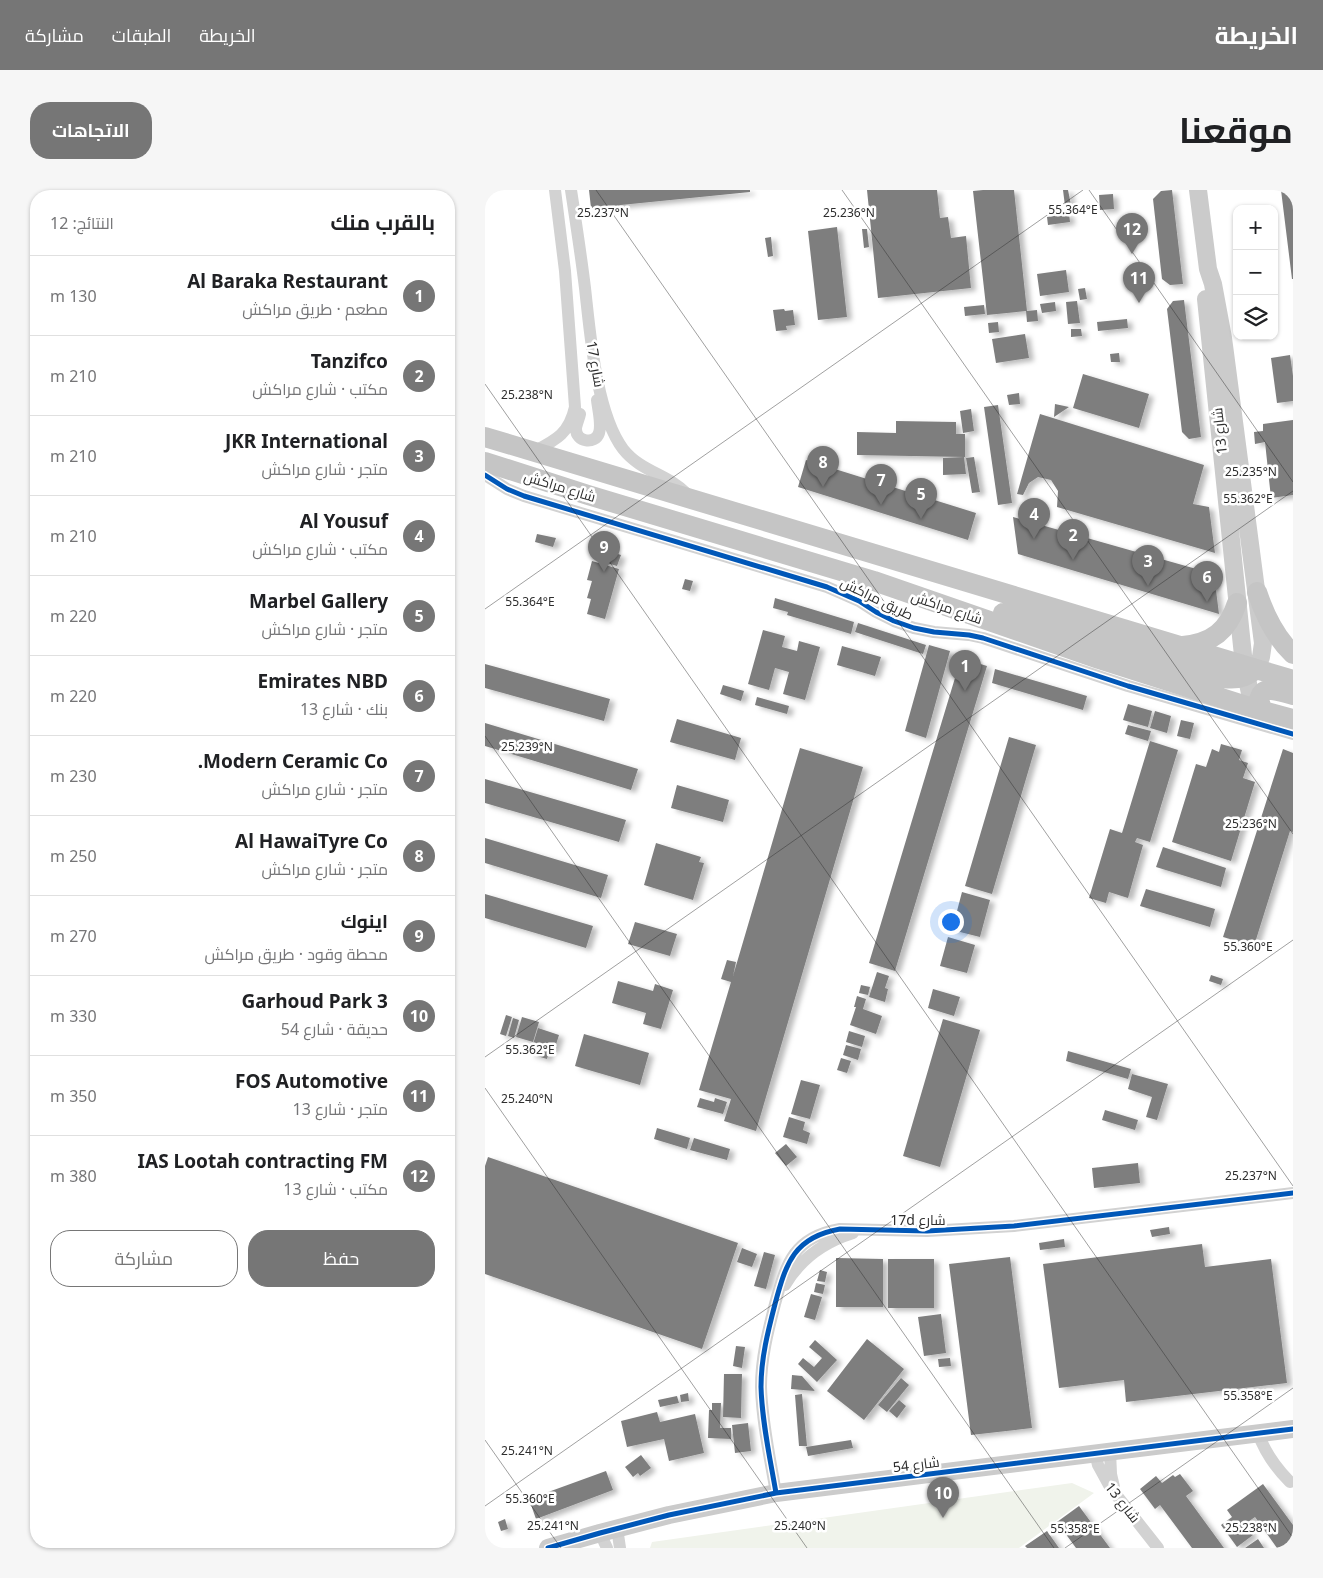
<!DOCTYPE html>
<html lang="ar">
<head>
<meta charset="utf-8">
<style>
	body { margin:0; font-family:"Noto Sans",Cairo,sans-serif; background:#f6f6f6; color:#202124; direction:rtl }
	.controls { position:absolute; right:15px; top:15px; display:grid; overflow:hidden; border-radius:10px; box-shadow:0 1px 4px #0004 }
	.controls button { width:45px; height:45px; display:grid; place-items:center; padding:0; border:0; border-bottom:1px solid #e0e0e0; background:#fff; color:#202124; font:25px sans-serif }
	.you { position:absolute; left:465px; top:731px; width:18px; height:18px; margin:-12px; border:4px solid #fff; border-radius:50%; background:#1a73e8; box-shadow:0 0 0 8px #1a73e833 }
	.badge { display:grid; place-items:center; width:32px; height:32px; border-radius:50%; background:#767676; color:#fff; font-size:16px; font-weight:700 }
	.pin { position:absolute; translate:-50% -41px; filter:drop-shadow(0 1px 2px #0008) }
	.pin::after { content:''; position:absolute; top:26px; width:18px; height:15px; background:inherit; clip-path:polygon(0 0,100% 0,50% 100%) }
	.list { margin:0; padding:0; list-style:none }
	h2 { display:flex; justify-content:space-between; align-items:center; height:65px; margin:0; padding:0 20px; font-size:21px }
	h2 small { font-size:16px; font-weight:400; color:#757577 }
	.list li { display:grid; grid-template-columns:32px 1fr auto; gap:15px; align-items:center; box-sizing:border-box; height:80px; padding:0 20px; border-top:1px solid #e0e0e0 }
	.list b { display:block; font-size:19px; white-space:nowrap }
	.list p { margin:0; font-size:16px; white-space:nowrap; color:#757577 }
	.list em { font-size:16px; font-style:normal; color:#757577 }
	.actions { display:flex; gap:10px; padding:15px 20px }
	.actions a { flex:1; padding:11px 0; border:1px solid #767676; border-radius:20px; text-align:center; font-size:18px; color:#767676 }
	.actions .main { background:#767676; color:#fff }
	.icon { flex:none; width:28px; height:28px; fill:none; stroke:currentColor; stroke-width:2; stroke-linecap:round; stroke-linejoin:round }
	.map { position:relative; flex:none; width:808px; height:1358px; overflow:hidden; direction:ltr; border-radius:20px }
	header { display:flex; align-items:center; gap:30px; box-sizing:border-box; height:70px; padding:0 25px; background:#767676; color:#fff }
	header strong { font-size:24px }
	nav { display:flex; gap:28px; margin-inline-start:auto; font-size:18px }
	.intro { display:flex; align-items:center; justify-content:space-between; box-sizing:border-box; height:120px; padding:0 30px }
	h1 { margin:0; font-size:35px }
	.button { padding:12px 22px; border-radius:20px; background:#767676; color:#fff; font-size:18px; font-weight:700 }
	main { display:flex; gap:30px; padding:0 30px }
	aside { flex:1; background:#fff; border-radius:20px; box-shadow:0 1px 4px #0004 }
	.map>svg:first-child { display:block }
	.green { fill:#f0f3eb }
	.building { fill:#7e7e7e; filter:url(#shadow) }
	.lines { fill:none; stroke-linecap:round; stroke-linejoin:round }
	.street { stroke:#d2d2d2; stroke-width:12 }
	.secondary { stroke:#cbcbcb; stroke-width:18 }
	.primary { stroke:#c5c5c5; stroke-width:20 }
	.cycleway-casing { stroke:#fff; stroke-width:8 }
	.cycleway { stroke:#0057b8; stroke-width:5 }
	.ticks { fill:none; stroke:#2d2d2d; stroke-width:1; stroke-opacity:0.45 }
	.labels { text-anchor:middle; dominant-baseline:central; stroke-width:5; stroke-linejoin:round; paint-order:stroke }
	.street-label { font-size:14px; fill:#2d2d2d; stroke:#fff }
	.ticks-label { font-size:12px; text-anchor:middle; fill:#2d2d2d; stroke:#fff; stroke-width:5; stroke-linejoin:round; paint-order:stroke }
</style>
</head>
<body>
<header>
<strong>الخريطة</strong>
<nav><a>الخريطة</a><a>الطبقات</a><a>مشاركة</a></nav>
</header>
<div class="intro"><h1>موقعنا</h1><a class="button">الاتجاهات</a></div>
<main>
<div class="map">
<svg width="808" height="1358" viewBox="0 0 808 1358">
	<defs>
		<filter id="shadow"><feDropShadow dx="5" dy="3" stdDeviation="2.5" flood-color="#0004"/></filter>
	</defs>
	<rect width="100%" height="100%" fill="#fff"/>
	<path class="green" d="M 587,1293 L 609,1303 L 534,1358 L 165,1358 L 167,1352 Z"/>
	<path class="building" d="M 104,0 L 265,0 L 265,2 L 106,18 Z
		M 382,0 L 452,0 L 455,28 L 463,27 L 466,48 L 481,46 L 486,98 L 393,108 Z
		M 498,0 L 529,0 L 542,121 L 552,120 L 553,131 L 542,132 L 541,121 L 502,125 L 488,1 Z
		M 578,0 L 583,0 L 586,15 L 580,16 Z
		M 687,0 L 698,94 L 685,95 L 677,89 L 668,9 L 676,1 Z
		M 796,0 L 808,0 L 808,89 L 807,89 Z
		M 628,4 L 629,19 L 615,20 L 614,5 Z
		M 584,23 L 585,32 L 563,35 L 562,27 Z
		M 352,37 L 362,127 L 333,130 L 323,41 Z
		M 377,39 L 382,39 L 384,57 L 379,58 Z
		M 286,47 L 288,66 L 283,67 L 280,48 Z
		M 581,80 L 584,102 L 555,106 L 552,84 Z
		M 640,84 L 648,84 L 648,94 L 640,95 Z
		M 600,98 L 602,109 L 595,110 L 593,99 Z
		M 699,110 L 716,247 L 704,249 L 697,242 L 682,119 L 688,111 Z
		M 592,111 L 595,133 L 583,134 L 581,112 Z
		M 570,112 L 571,121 L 557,123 L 555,114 Z
		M 499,115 L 500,124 L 480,126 L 479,117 Z
		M 299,119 L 300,121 L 308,120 L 310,135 L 301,136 L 302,140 L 291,141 L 288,120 Z
		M 642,129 L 643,138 L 613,141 L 612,132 Z
		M 513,132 L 514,142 L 504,143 L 503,133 Z
		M 586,139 L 596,139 L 597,146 L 586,147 Z
		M 540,144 L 544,168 L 511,173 L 507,149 Z
		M 634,163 L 635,172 L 626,172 L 625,164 Z
		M 805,165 L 808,186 L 808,211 L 792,213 L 786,168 Z
		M 598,184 L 664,204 L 654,238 L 588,218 Z
		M 534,203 L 535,214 L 524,215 L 522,205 Z
		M 570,214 L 584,217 L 569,227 Z
		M 513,215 L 527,313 L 513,315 L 499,217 Z
		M 486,219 L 489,241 L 478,243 L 475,221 Z
		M 555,224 L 719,275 L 708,314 L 724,317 L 730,363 L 572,317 L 573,301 L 566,290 L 553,287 L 544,293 L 538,305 L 532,304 Z
		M 808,230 L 808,305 L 786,308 L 780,252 L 770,254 L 769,242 L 778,241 L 778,234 Z
		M 411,231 L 471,232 L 471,244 L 480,244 L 480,267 L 372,265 L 372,242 L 411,243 Z
		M 479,267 L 481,284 L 458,285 L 458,268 Z
		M 489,267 L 495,302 L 487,303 L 481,268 Z
		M 321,270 L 491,323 L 483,350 L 313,297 Z
		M 528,327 L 729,384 L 734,424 L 533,364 Z
		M 52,344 L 71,348 L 68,357 L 50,352 Z
		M 114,358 L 136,365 L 132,376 L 111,370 Z
		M 107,371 L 134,379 L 120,429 L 102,424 L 106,409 L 102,408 L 107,391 L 102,390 Z
		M 200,389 L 208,391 L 205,401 L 197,399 Z
		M 290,408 L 369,432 L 366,444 L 302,425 L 303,422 L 288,418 Z
		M 373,433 L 441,455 L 438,464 L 370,442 Z
		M 278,440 L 300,446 L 297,457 L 312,461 L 314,451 L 335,457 L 320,510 L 298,504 L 304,482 L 290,478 L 284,500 L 263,494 Z
		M 444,455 L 465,461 L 441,548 L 420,541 Z
		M 357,456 L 396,467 L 390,486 L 352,475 Z
		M 476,468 L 502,476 L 410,781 L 384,773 Z
		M 0,474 L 125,509 L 119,531 L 0,498 Z
		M 510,479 L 602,506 L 598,520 L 507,493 Z
		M 238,495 L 259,501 L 256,511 L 235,504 Z
		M 272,507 L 304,516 L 302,524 L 270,515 Z
		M 643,514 L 667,521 L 663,537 L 638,530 Z
		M 670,521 L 686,526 L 682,543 L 665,538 Z
		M 192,529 L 256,548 L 250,570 L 185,552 Z
		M 696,530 L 709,533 L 705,549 L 692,546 Z
		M 0,533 L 153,579 L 146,600 L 0,556 Z
		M 643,535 L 666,541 L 663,551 L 640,544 Z
		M 524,547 L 551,555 L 507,704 L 480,696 Z
		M 665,551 L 693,560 L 665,652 L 652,648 L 650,652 L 658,655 L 643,708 L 624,702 L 621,713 L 604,708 L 625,639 L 637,643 Z
		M 736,554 L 757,560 L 754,570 L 763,573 L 758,588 L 770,592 L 746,671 L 687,652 L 711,574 L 721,577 L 727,559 L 734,562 Z
		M 315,558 L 378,577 L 271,941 L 239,931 L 246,909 L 214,900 L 246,792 L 236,789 L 242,770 L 251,772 L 248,786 Z
		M 798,559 L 808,563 L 808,642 L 805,641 L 769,756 L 738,747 Z
		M 0,589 L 141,630 L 134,652 L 0,613 Z
		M 192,595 L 244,610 L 238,632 L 186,618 Z
		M 0,648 L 123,685 L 116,708 L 0,673 Z
		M 171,653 L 216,667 L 214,672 L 219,673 L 208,710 L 159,695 Z
		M 678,657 L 741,678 L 736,697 L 671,677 Z
		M 661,699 L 730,719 L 725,737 L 655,716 Z
		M 477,702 L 505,710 L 495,747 L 467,740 Z
		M 0,704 L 108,736 L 101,758 L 0,728 Z
		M 150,732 L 192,744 L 185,766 L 143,754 Z
		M 463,747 L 490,755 L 482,783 L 455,776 Z
		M 392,782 L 404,786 L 400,798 L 403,799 L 400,812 L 384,807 Z
		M 726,785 L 738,789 L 736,795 L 724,791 Z
		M 133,791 L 168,801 L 170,794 L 188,800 L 176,839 L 158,834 L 161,823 L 127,813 Z
		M 376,795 L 385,797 L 383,805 L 374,803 Z
		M 448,799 L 475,807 L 469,826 L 443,818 Z
		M 372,806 L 381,809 L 378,819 L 397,826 L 391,844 L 365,835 L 371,817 L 369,817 Z
		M 21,825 L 27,827 L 21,846 L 15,844 Z
		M 37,827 L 54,832 L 48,852 L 31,847 Z
		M 28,828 L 34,830 L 29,848 L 23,846 Z
		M 458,829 L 495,840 L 455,977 L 418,966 Z
		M 53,838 L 74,845 L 69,861 L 65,859 L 62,869 L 45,864 L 47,855 L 60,858 L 48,854 Z
		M 364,841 L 380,846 L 377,857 L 361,852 Z
		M 99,844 L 164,863 L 155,895 L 90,876 Z
		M 361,855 L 376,859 L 373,870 L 358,865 Z
		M 583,861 L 646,879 L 643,889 L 581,871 Z
		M 356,868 L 366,871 L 362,883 L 352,880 Z
		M 647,884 L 683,894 L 672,930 L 661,927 L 667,907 L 643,899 Z
		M 316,890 L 335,895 L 325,929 L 306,924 Z
		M 215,908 L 229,912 L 230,908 L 242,912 L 238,924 L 212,917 Z
		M 620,920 L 653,930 L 650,940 L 617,930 Z
		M 304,927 L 320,932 L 318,940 L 325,943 L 322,954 L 298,947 Z
		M 172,938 L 205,948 L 202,959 L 169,949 Z
		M 209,948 L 245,959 L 242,970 L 205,960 Z
		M 301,954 L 312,967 L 301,976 L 290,963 Z
		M 3,967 L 253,1053 L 217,1159 L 0,1084 L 0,976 Z
		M 653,973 L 655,993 L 609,998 L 607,978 Z
		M 684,1037 L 685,1044 L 667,1047 L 665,1040 Z
		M 579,1049 L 580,1057 L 555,1060 L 554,1053 Z
		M 717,1054 L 720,1077 L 786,1069 L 802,1193 L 641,1212 L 639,1190 L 574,1198 L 558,1074 Z
		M 257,1058 L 272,1064 L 267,1077 L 252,1072 Z
		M 279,1062 L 290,1065 L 281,1099 L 269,1096 Z
		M 525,1067 L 547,1238 L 486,1245 L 464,1074 Z
		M 351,1068 L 398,1069 L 398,1117 L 351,1117 Z
		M 403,1069 L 449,1069 L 449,1118 L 403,1118 Z
		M 335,1080 L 342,1082 L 340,1092 L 332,1091 Z
		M 331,1093 L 340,1095 L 338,1104 L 329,1102 Z
		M 326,1104 L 337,1107 L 330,1130 L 319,1127 Z
		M 456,1124 L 461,1163 L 439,1166 L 433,1127 Z
		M 382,1149 L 419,1179 L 379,1230 L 342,1201 Z
		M 330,1150 L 352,1170 L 332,1192 L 313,1174 L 318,1168 L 329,1177 L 337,1168 L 324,1157 Z
		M 251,1156 L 260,1157 L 257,1178 L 248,1176 Z
		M 465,1168 L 466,1176 L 454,1177 L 453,1169 Z
		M 239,1184 L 257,1184 L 256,1228 L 238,1227 Z
		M 307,1185 L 317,1186 L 330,1201 L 306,1199 Z
		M 416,1188 L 424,1195 L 402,1222 L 393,1215 Z
		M 203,1203 L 204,1211 L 196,1212 L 195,1205 Z
		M 317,1204 L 322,1256 L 314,1256 L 310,1205 Z
		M 192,1206 L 194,1213 L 175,1217 L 173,1210 Z
		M 414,1210 L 421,1216 L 412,1228 L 404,1221 Z
		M 227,1213 L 236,1213 L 235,1238 L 246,1238 L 246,1249 L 223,1248 L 224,1220 L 227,1220 Z
		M 172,1222 L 175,1232 L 210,1224 L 219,1263 L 184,1271 L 179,1249 L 142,1257 L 136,1231 Z
		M 263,1233 L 266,1261 L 250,1263 L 247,1235 Z
		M 366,1250 L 368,1258 L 323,1266 L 321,1257 Z
		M 156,1265 L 166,1278 L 155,1286 L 153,1283 L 148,1287 L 140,1277 Z
		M 121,1281 L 128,1300 L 51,1329 L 44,1309 Z
		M 695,1284 L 708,1301 L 701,1306 L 739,1358 L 707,1358 L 675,1315 L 670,1319 L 655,1299 L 671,1286 L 677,1293 L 688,1285 L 690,1287 Z
		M 778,1294 L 808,1335 L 808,1358 L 792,1358 L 770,1327 L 760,1334 L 768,1345 L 752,1357 L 736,1335 L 747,1327 L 742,1320 Z
		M 594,1316 L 625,1358 L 591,1358 L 572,1332 Z
		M 20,1329 L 23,1339 L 16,1341 L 13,1332 Z
		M 562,1341 L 574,1358 L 542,1358 L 540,1356 Z
		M 773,1349 L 779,1358 L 760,1358 Z"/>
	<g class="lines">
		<path class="street" d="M 86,0 C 91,33 96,65 100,98 C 105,142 111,223 138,259 C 156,282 183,284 202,304
			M 95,224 C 94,229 91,235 91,239 C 91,252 110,255 114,243 C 117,234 113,220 112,210
			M 48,262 C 71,250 84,244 90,217 L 80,81 L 70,0
			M 0,285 L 22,299 L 39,306 L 342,397 L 374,411 L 391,422 L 409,431 L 429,438 L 449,442 L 484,445 L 498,448 L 643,496 L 808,544
			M 300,1095 C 316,1068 339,1052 368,1043
			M 773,1243 C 780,1263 790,1277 805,1292
			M 625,1261 L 626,1284 L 629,1297
			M 610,1263 L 613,1275 L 625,1297 L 673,1358
			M 291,1303 C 285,1268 277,1232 276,1197 C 276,1168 283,1141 290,1114 C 301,1073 309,1047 355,1039 L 442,1041 L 529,1036 L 808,1003
			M 132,1338 L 135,1358
			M 115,1343 L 122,1358"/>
		<path class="secondary" d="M 713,0 L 723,79 L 728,94 L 738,148 L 778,453 L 776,467 L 771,479
			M 721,109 L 759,475 L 765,503 L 774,520
			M 63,1358 L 115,1343 L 184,1325 L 291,1303 L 808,1239"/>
		<path class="primary" d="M 0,247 L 808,490
			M 0,272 L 103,305 L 389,391 L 614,469 L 774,520 L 808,529
			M 772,402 C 780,426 790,447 808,464
			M 518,423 L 739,488 C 752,490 762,487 771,479
			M 698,456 C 727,453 743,441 752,413
			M 782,523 L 777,519 L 774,510 C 778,493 795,502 808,505"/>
		<defs>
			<path id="cycleway" d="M 0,285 L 22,299 L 39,306 L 342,397 L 374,411 L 391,422 L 409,431 L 429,438 L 449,442 L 484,445 L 498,448 L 643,496 L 808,544
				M 291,1303 C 285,1268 277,1232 276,1197 C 276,1168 283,1141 290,1114 C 301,1073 309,1047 355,1039 L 442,1041 L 529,1036 L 808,1003
				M 63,1358 L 115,1343 L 184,1325 L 291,1303 L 808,1239"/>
		</defs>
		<use href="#cycleway" class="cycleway-casing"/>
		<use href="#cycleway" class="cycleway"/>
	</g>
	<path class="ticks" d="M 111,0 L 808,996M 357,0 L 808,644M 604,0 L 808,292M 0,194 L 808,1348M 0,419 L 598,0M 0,546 L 569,1358M 0,867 L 808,301M 0,898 L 322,1358M 0,1250 L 76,1358M 0,1316 L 808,750M 580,1358 L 808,1198"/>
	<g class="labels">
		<g class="street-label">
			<text transform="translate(111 174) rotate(80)">شارع 17</text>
			<text transform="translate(734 241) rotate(-96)">شارع 13</text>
			<text transform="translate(75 296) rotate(17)">شارع مراكش</text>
			<text transform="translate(392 408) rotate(26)">طريق مراكش</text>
			<text transform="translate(462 417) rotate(19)">شارع مراكش</text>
			<text x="433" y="1029">17d شارع</text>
			<text transform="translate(431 1274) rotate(-7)">شارع 54</text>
			<text transform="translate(638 1312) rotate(52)">شارع 13</text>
		</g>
	</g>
	<g class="ticks-label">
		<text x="588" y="24">55.364°E</text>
		<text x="118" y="27">25.237°N</text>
		<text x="364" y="27">25.236°N</text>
		<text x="42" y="209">25.238°N</text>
		<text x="766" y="286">25.235°N</text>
		<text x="763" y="313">55.362°E</text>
		<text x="45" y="416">55.364°E</text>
		<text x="42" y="561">25.239°N</text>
		<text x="766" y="638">25.236°N</text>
		<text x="763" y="761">55.360°E</text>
		<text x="45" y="864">55.362°E</text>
		<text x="42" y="913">25.240°N</text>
		<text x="766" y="990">25.237°N</text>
		<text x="763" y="1210">55.358°E</text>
		<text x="42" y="1265">25.241°N</text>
		<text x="45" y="1313">55.360°E</text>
		<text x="68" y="1340">25.241°N</text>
		<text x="315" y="1340">25.240°N</text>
		<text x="766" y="1342">25.238°N</text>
		<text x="590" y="1343">55.358°E</text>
	</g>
</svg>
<div class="controls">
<button>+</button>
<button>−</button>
<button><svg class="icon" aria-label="layers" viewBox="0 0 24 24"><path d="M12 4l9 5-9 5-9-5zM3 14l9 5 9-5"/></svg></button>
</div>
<div class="you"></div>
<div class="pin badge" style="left:480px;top:501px">1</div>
<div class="pin badge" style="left:588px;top:370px">2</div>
<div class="pin badge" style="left:663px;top:396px">3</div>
<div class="pin badge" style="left:549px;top:349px">4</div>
<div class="pin badge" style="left:436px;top:329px">5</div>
<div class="pin badge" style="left:722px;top:412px">6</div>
<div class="pin badge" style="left:396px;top:315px">7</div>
<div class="pin badge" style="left:338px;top:297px">8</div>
<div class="pin badge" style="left:119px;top:382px">9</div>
<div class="pin badge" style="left:458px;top:1328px">10</div>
<div class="pin badge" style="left:654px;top:113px">11</div>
<div class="pin badge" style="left:647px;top:64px">12</div>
</div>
<aside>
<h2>بالقرب منك<small>النتائج: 12</small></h2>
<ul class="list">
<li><span class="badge">1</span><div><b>Al Baraka Restaurant</b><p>مطعم · طريق مراكش</p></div><em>130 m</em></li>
<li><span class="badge">2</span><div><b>Tanzifco</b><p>مكتب · شارع مراكش</p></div><em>210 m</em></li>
<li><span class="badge">3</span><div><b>JKR International</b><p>متجر · شارع مراكش</p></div><em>210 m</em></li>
<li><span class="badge">4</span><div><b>Al Yousuf</b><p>مكتب · شارع مراكش</p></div><em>210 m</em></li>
<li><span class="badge">5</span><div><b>Marbel Gallery</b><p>متجر · شارع مراكش</p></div><em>220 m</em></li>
<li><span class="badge">6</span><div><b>Emirates NBD</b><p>بنك · شارع 13</p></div><em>220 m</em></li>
<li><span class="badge">7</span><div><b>Modern Ceramic Co.</b><p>متجر · شارع مراكش</p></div><em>230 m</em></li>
<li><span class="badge">8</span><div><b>Al HawaiTyre Co</b><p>متجر · شارع مراكش</p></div><em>250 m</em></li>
<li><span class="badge">9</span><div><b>اينوك</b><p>محطة وقود · طريق مراكش</p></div><em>270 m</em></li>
<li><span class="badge">10</span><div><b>Garhoud Park 3</b><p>حديقة · شارع 54</p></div><em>330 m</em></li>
<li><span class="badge">11</span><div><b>FOS Automotive</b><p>متجر · شارع 13</p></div><em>350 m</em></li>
<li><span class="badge">12</span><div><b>IAS Lootah contracting FM</b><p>مكتب · شارع 13</p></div><em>380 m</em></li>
</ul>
<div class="actions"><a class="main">حفظ</a><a>مشاركة</a></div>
</aside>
</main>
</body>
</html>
